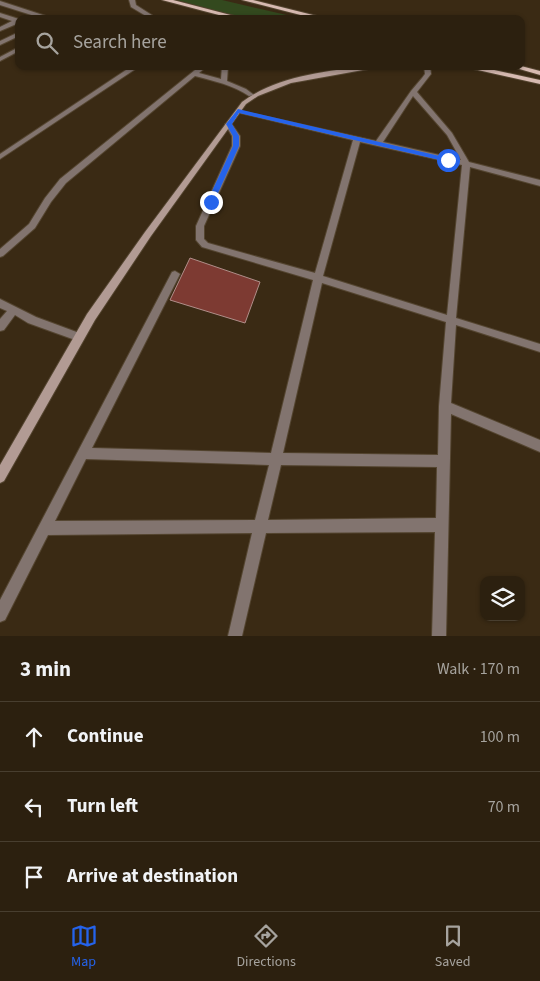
<!DOCTYPE html>
<html lang="en">
<head>
<meta charset="utf-8">
<style>
	body { margin:0; font-family:"Source Sans 3",sans-serif; background:#382d1d; color:#f1f3f6 }
	.controls { position:absolute; right:15px; bottom:15px; display:grid; overflow:hidden; border-radius:10px; box-shadow:0 1px 4px #0004 }
	.controls button { width:45px; height:45px; display:grid; place-items:center; padding:0; border:0; border-bottom:1px solid #483e2f; background:#2c200f; color:#f1f3f6; font:25px sans-serif }
	.stop { position:absolute; width:15px; height:15px; margin:-11px; border:4px solid #2563eb; border-radius:50%; background:#fff }
	.stop.end { background:#2563eb; border-color:#fff; box-shadow:0 1px 5px #0008 }
	.list { margin:0; padding:0; list-style:none }
	h2 { display:flex; justify-content:space-between; align-items:center; height:65px; margin:0; padding:0 20px; font-size:21px }
	h2 small { font-size:16px; font-weight:400; color:#a6a39e }
	.list li { display:grid; grid-template-columns:32px 1fr auto; gap:15px; align-items:center; box-sizing:border-box; height:70px; padding:0 20px; border-top:1px solid #483e2f }
	.list b { display:block; font-size:19px; white-space:nowrap }
	.list em { font-size:16px; font-style:normal; color:#a6a39e }
	.icon { flex:none; width:28px; height:28px; fill:none; stroke:currentColor; stroke-width:2; stroke-linecap:round; stroke-linejoin:round }
	.map { position:relative; flex:none; width:540px; height:636px; overflow:hidden }
	.search { position:absolute; background:#2c200f; box-shadow:0 1px 4px #0004; left:15px; right:15px; top:15px; height:55px; display:flex; align-items:center; gap:12px; box-sizing:border-box; padding:0 18px; border-radius:10px; color:#a6a39e; font-size:19px }
	.sheet { height:275px; background:#2c200f }
	nav { display:flex; justify-content:space-around; align-items:center; box-sizing:border-box; height:70px; border-top:1px solid #483e2f; background:#2c200f; font-size:14px; color:#a6a39e }
	nav a { display:grid; justify-items:center; gap:2px }
	nav .on { color:#2563eb }
	.map>svg:first-child { display:block }
	.green { fill:#33491e }
	.building { fill:#7d3a32; stroke:#b08e89 }
	.lines { fill:none; stroke-linecap:round; stroke-linejoin:round }
	.street-casing { stroke:#544530; stroke-width:2 }
	.secondary-casing { stroke:#544530; stroke-width:2 }
	.primary-casing { stroke:#544530; stroke-width:2 }
	.street { fill:#82746f; fill-rule:evenodd }
	.secondary { fill:#b29b94; fill-rule:evenodd }
	.primary { fill:#d7bab1; fill-rule:evenodd }
	.route { fill:#2563eb }
</style>
</head>
<body>
<div class="map">
<svg width="540" height="636" viewBox="0 0 540 636">
	<rect width="100%" height="100%" fill="#3a2a14"/>
	<path class="green" d="M 177,0 L 222,0 L 304,19 L 247,19 Z"/>
	<path class="building" d="M 190,258 L 260,282 L 245,323 L 170,300 Z"/>
	<g class="lines">
		<defs>
			<path id="street" d="M 129,0 L 135,0 L 136,5 L 158,19 L 151,19 L 131,7 Z
				M 0,1 L 52,18 L 53,19 L 44,19 L 0,5 Z
				M 0,13 L 19,19 L 19,23 L 0,31 L 0,27 L 12,21 L 0,17 Z
				M 19,32 L 19,36 L 0,45 L 0,41 Z
				M 19,47 L 19,51 L 0,61 L 0,57 Z
				M 132,66 L 140,66 L 0,159 L 0,154 Z
				M 200,66 L 207,66 L 199,73 L 221,79 L 222,66 L 228,66 L 227,81 L 246,89 L 254,95 L 249,96 C 233,85 214,81 195,76 L 66,183 L 51,202 L 35,228 L 3,256 L 0,257 L 0,249 L 29,224 L 45,198 L 60,179 Z
				M 424,66 L 430,66 L 431,74 L 417,92 L 452,133 L 469,162 L 540,180 L 540,186 L 470,167 L 456,318 L 540,344 L 540,352 L 456,325 L 451,403 L 540,440 L 540,452 L 451,414 L 446,636 L 432,636 L 435,532 L 266,533 L 242,636 L 228,636 L 252,533 L 48,535 L 5,620 L 0,622 L 0,600 L 172,272 L 175,271 L 180,274 L 92,448 L 271,453 L 313,280 L 202,247 L 196,240 L 196,226 L 232,146 L 232,136 L 225,124 L 231,123 L 240,136 L 240,146 L 204,226 L 204,239 L 208,243 L 315,273 L 353,140 L 236,112 L 236,110 L 376,141 L 411,91 L 422,78 L 425,74 ZM 413,96 L 447,135 L 461,160 L 383,142 ZM 360,142 L 462,165 L 447,315 L 323,276 ZM 322,283 L 446,322 L 439,406 L 438,455 L 283,453 ZM 86,459 L 269,465 L 255,520 L 55,521 ZM 281,465 L 437,467 L 436,518 L 268,520 Z
				M 0,299 L 36,317 L 82,334 L 83,337 L 82,340 L 78,341 L 28,323 L 15,315 L 4,330 L 0,331 L 0,319 L 7,311 L 0,308 Z"/>
			<path id="secondary" d="M 365,66 L 385,66 L 291,83 L 258,96 L 246,104 L 151,236 L 95,320 L 4,481 L 0,483 L 0,465 L 87,314 L 145,232 L 242,102 C 277,76 323,72 365,66 Z"/>
			<path id="primary" d="M 162,0 L 173,0 L 246,19 L 234,19 Z
				M 242,0 L 253,0 L 329,19 L 316,19 Z
				M 460,66 L 476,66 L 540,80 L 540,84 Z
				M 509,66 L 521,66 L 540,71 L 540,75 Z"/>
		</defs>
		<use href="#street" class="street-casing"/>
		<use href="#secondary" class="secondary-casing"/>
		<use href="#primary" class="primary-casing"/>
		<use href="#street" class="street"/>
		<use href="#secondary" class="secondary"/>
		<use href="#primary" class="primary"/>
	</g>
	<path class="route" d="M 238,109 L 448,158 L 451,160 L 448,162 L 239,113 L 232,124 L 239,136 L 239,146 L 214,202 L 208,204 L 207,202 L 233,146 L 233,136 L 226,124 Z"/>
</svg>
<div class="controls">
<button><svg class="icon" aria-label="layers" viewBox="0 0 24 24"><path d="M12 4l9 5-9 5-9-5zM3 14l9 5 9-5"/></svg></button>
</div>
<div class="stop" style="left:448px;top:160px"></div>
<div class="stop end" style="left:211px;top:202px"></div>
<div class="search"><svg class="icon" aria-label="search" viewBox="0 0 24 24"><circle cx="10" cy="10" r="6"/><path d="M15 15l6 6"/></svg>Search here</div>
</div>
<section class="sheet">
<h2>3 min<small>Walk · 170 m</small></h2>
<ul class="list">
<li><svg class="icon" aria-label="ahead" viewBox="0 0 24 24"><path d="M12 20V5M6 11l6-6 6 6"/></svg><div><b>Continue</b></div><em>100 m</em></li>
<li><svg class="icon" aria-label="left" viewBox="0 0 24 24"><path d="M17 20v-9H6M10 6l-5 5 5 5"/></svg><div><b>Turn left</b></div><em>70 m</em></li>
<li><svg class="icon" aria-label="arrive" viewBox="0 0 24 24"><path d="M6 21V4h12l-3 4 3 4H6"/></svg><div><b>Arrive at destination</b></div></li>
</ul>
</section>
<nav>
<a class="on"><svg class="icon" aria-label="map" viewBox="0 0 24 24"><path d="M3 6l6-2 6 2 6-2v14l-6 2-6-2-6 2zM9 4v14M15 6v14"/></svg>Map</a>
<a><svg class="icon" aria-label="directions" viewBox="0 0 24 24"><path d="M12 3l9 9-9 9-9-9zM9 14v-3h6M13 9l2 2-2 2"/></svg>Directions</a>
<a><svg class="icon" aria-label="saved" viewBox="0 0 24 24"><path d="M7 4h10v16l-5-4-5 4z"/></svg>Saved</a>
</nav>
</body>
</html>
